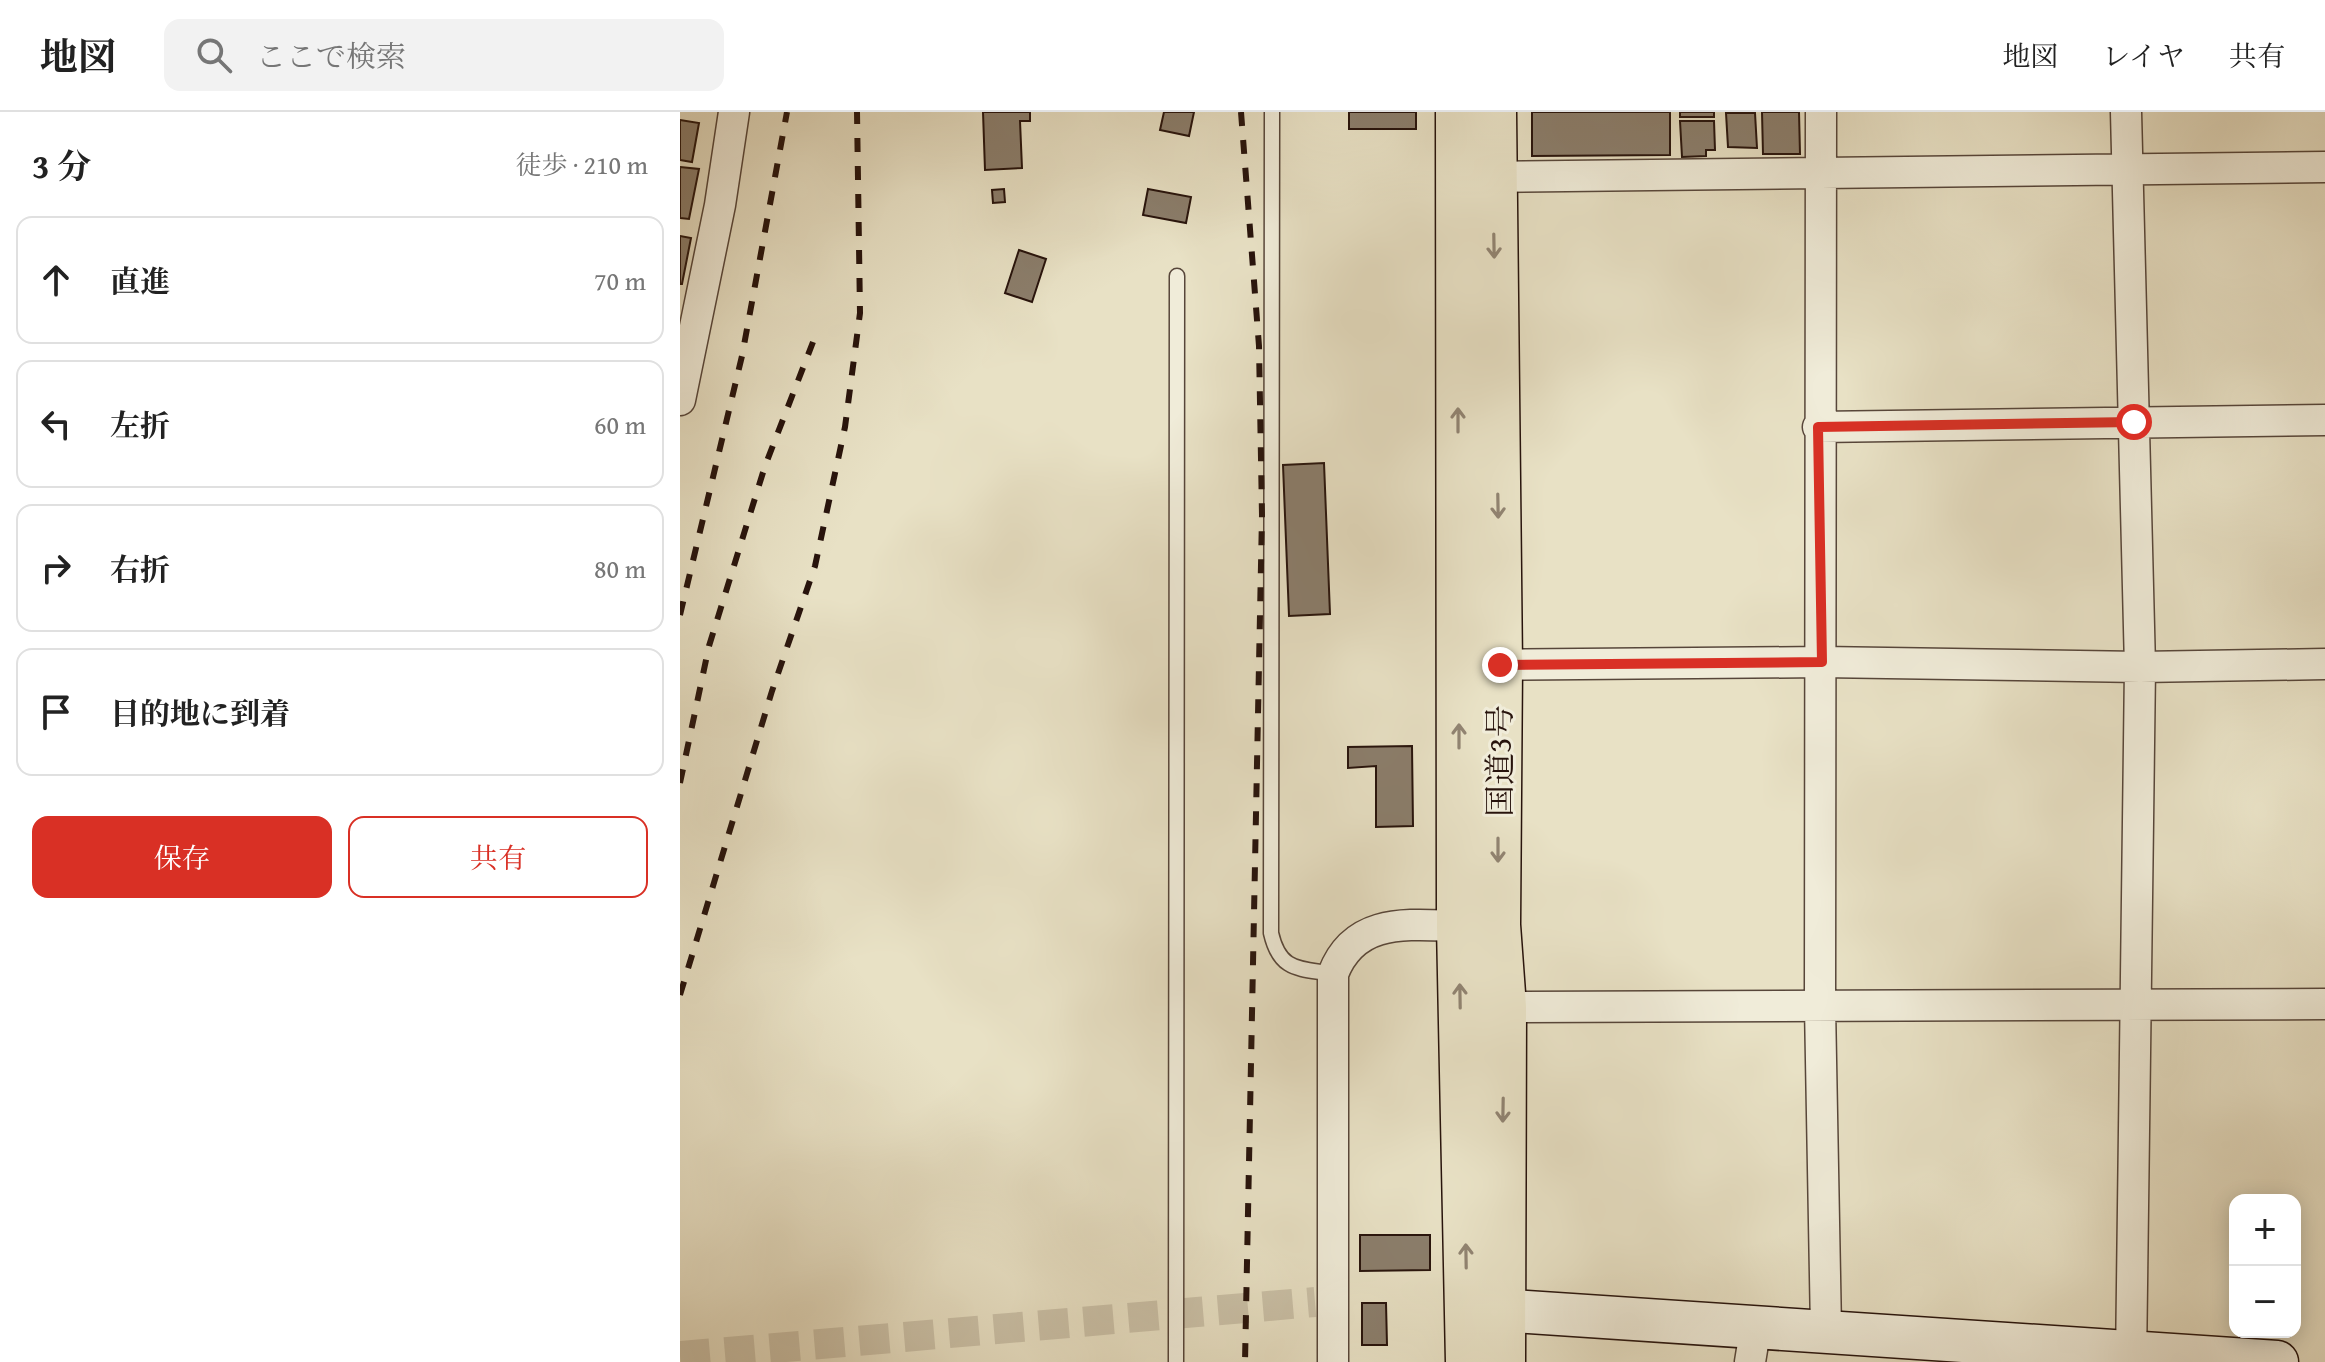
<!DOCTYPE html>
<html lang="ja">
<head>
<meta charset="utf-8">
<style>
	body { margin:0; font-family:"Gentium Book Plus","Noto Serif JP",serif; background:#f2f2f2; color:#222 }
	.controls { position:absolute; right:24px; bottom:24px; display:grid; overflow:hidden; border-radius:16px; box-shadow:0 4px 20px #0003 }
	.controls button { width:72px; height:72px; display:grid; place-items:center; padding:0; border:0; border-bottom:2px solid #e0e0e0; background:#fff; color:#222; font:40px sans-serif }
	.stop { position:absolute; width:24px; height:24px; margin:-18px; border:6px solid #d93025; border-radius:50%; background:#fff }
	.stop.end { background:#d93025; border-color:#fff; box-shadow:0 2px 8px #0008 }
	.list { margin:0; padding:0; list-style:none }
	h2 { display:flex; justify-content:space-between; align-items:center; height:104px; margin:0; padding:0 32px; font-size:34px }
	h2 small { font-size:26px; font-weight:400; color:#767676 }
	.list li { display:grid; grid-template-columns:52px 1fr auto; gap:24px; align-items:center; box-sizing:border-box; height:128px; margin:0 16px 16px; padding:0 16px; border:2px solid #e0e0e0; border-radius:16px }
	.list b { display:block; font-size:30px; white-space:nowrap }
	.list em { font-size:26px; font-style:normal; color:#767676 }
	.actions { display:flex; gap:16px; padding:24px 32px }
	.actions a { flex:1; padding:18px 0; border:2px solid #d93025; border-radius:16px; text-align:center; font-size:28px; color:#d93025 }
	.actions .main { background:#d93025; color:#fff }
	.icon { flex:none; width:44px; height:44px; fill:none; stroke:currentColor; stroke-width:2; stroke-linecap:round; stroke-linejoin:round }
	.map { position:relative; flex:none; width:1645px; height:1250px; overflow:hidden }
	header { display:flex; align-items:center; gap:48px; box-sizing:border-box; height:112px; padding:0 40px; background:#fff; border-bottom:2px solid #e0e0e0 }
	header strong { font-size:38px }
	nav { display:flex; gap:44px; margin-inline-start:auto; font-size:28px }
	.search { width:560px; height:72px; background:#f2f2f2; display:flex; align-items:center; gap:20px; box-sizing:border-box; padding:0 28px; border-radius:16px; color:#767676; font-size:30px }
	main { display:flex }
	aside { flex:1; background:#fff }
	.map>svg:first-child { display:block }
	.building { fill:#8b7e6c; stroke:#27130c; stroke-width:2 }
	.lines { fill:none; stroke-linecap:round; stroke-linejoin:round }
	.street-tunnel { stroke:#cbc2a9; stroke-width:30; stroke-dasharray:30 15; stroke-linecap:butt }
	.lane-casing { stroke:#57463a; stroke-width:17 }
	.street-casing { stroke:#57463a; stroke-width:33 }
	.secondary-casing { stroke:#27130c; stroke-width:45 }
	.highway-casing { stroke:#27130c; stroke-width:47 }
	.lane { stroke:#f0ecd9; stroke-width:14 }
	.street { stroke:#f0ecd9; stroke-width:30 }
	.secondary { stroke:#f0ecd9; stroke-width:42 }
	.highway { stroke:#e8e1c5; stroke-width:44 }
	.rail { stroke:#27130c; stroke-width:6; stroke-dasharray:14 14; stroke-linecap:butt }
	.oneway { stroke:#918472 }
	.route { stroke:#d93025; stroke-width:10 }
	.labels { text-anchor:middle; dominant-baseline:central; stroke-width:6; stroke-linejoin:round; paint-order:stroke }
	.street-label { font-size:32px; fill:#27130c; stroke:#f0ecd9 }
</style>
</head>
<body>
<header>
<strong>地図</strong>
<div class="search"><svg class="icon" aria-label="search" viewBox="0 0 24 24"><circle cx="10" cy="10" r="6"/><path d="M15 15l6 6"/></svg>ここで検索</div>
<nav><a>地図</a><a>レイヤ</a><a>共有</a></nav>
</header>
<main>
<aside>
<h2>3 分<small>徒歩 · 210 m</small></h2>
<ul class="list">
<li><svg class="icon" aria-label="ahead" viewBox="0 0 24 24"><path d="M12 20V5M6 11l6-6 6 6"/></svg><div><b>直進</b></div><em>70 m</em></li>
<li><svg class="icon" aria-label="left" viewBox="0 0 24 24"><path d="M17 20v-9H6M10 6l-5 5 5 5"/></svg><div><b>左折</b></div><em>60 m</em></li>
<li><svg class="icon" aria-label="right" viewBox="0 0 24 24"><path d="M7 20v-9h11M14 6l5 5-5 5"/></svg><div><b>右折</b></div><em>80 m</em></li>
<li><svg class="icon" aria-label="arrive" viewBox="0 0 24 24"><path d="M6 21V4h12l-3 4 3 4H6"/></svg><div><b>目的地に到着</b></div></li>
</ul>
<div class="actions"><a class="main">保存</a><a>共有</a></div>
</aside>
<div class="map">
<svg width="1645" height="1250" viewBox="0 0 1645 1250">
	<rect width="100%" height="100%" fill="#e8e1c5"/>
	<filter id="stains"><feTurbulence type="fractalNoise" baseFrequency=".0025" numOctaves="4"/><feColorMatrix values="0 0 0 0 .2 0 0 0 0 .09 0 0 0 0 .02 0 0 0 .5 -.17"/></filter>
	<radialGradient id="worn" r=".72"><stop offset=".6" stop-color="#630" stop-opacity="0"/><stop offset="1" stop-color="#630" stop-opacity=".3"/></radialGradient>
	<path class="building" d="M 303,0 L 350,0 L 350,9 L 340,9 L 342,56 L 305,58 Z
		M 484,0 L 514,0 L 509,24 L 480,18 Z
		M 669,0 L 736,0 L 736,17 L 669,17 Z
		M 852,0 L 990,0 L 990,43 L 852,44 Z
		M 1000,0 L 1034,0 L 1034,5 L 1000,5 Z
		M 1082,0 L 1119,0 L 1120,42 L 1083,42 Z
		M 1046,1 L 1075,1 L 1077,36 L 1048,35 Z
		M 0,8 L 19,11 L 12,50 L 0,48 Z
		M 1000,9 L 1034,9 L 1035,38 L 1026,38 L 1026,44 L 1002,45 Z
		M 0,55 L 19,57 L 9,107 L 0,106 Z
		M 324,77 L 325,90 L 313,91 L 312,78 Z
		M 468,77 L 511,85 L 506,111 L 463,103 Z
		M 0,124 L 11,126 L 2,172 L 0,172 Z
		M 339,138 L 366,147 L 352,190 L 325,181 Z
		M 644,351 L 650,502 L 609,504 L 603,353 Z
		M 732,634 L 733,714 L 696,715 L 696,654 L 668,656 L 668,635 Z
		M 680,1123 L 750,1123 L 750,1158 L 680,1159 Z
		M 682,1191 L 706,1191 L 707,1233 L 682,1233 Z"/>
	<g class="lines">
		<path class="street-tunnel" d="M 0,1244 L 635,1190"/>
		<defs>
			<path id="lane" d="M 592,0 L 591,821 C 600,860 619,856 653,862
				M 496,1250 L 497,164"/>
			<path id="street" d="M 1141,0 L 1140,894 L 1146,1218
				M 1446,0 L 1460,555 L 1451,1250
				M 796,65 L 1645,55
				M 0,288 L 40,93 L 54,0
				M 1138,315 L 1645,308
				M 801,553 L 1142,550 L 1460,555 L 1645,552
				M 824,895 L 1645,892
				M 653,1250 L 653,862 C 677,799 739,815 796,814
				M 1070,1250 L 1076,1213"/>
			<path id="secondary" d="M 788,1196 L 1597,1250"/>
			<path id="highway" d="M 778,0 L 779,814 L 788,1250
				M 814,0 L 820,553 L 818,813 L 824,895 L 823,1250"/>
		</defs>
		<use href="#lane" class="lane-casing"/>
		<use href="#street" class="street-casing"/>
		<use href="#secondary" class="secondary-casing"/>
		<use href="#highway" class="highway-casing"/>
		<use href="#lane" class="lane"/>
		<use href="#street" class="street"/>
		<use href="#secondary" class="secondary"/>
		<use href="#highway" class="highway"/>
		<path class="rail" d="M 561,0 L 579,234 L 582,403 L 565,1250
			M 0,503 L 62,244 L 107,0
			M 0,671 L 29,534 L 85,354 L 133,230
			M 0,883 L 92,579 L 135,454 L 165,315 L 180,201 L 177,0"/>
	</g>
	<defs><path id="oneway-shaft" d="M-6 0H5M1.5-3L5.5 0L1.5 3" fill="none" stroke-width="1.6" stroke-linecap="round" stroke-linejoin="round" transform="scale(2)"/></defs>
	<g class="oneway">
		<use href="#oneway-shaft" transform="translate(814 134) rotate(89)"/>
		<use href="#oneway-shaft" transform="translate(778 308) rotate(-90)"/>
		<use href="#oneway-shaft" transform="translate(818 394) rotate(89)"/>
		<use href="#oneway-shaft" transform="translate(779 624) rotate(-90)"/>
		<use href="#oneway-shaft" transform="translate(818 738) rotate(90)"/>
		<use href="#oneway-shaft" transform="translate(780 884) rotate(-91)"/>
		<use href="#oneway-shaft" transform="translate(823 998) rotate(91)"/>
		<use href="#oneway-shaft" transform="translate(786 1144) rotate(-91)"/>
	</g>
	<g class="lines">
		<path class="route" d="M 820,553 L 1142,550 L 1138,315 L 1454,310"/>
	</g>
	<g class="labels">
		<g class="street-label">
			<text transform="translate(819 649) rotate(-90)">国道3号</text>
		</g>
	</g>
	<rect width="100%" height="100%" filter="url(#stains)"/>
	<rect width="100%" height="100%" fill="url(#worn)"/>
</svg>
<div class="controls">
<button>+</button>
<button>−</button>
</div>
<div class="stop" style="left:1454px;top:310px"></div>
<div class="stop end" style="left:820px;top:553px"></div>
</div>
</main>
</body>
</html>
